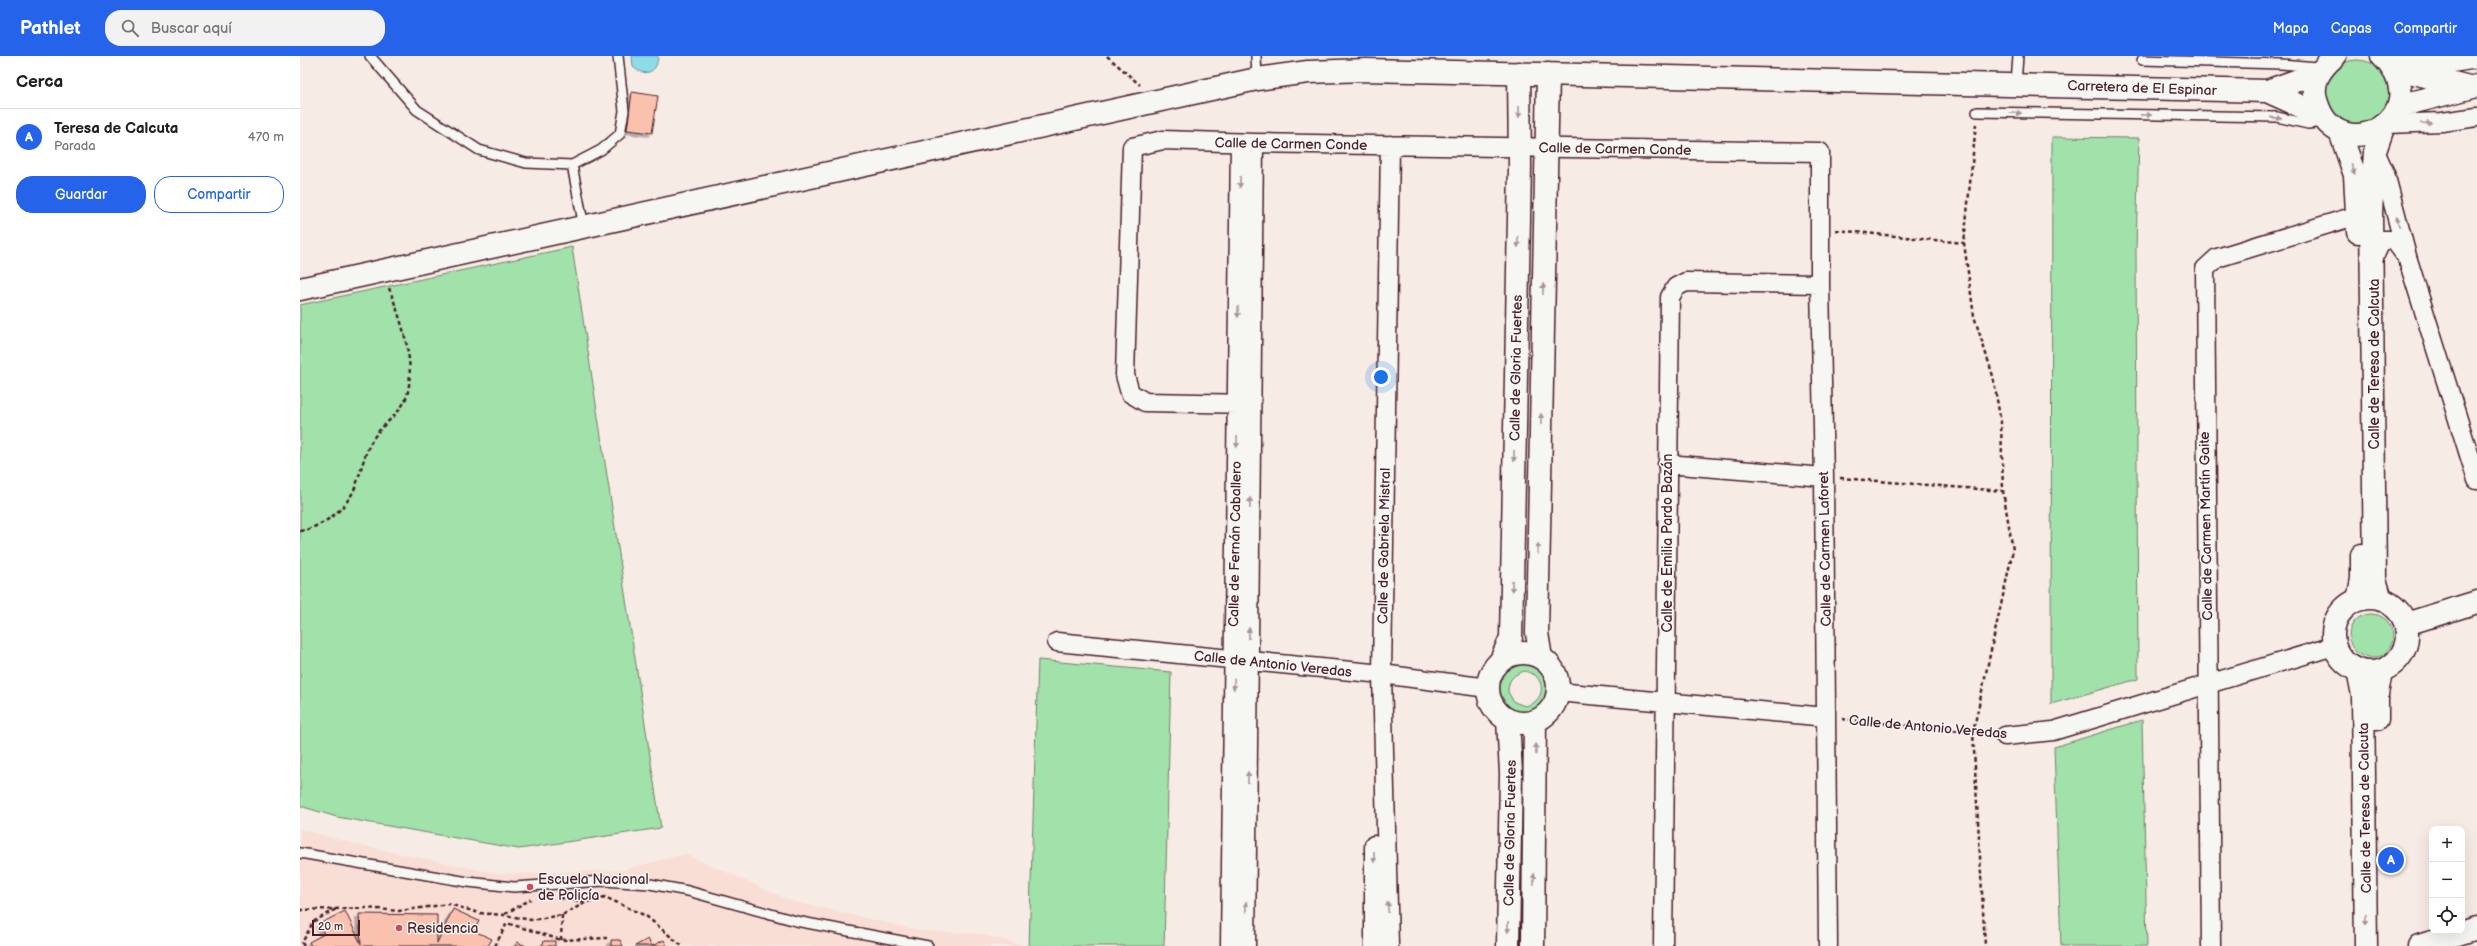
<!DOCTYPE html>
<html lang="es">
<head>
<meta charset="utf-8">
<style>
	body { margin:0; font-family:"Balsamiq Sans",sans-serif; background:#f2f2f2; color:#202124 }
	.controls { position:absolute; right:12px; bottom:12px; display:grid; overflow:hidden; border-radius:8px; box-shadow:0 4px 16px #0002 }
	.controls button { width:36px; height:36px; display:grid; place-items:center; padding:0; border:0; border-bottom:1px solid #e0e0e0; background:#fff; color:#202124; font:20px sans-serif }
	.scale { position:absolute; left:12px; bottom:10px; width:48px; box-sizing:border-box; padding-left:4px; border:2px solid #4a1f2b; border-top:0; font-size:11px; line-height:14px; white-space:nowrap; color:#4a1f2b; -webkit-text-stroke:3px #f6f6f2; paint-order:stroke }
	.you { position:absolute; left:1081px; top:321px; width:14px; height:14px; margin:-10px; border:3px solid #fff; border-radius:50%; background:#1a73e8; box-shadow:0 0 0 6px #1a73e833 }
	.badge { display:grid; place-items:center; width:26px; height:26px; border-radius:50%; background:#2563eb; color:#fff; font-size:13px; font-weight:700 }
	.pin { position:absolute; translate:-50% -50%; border:2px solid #fff; box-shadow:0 1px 4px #0006 }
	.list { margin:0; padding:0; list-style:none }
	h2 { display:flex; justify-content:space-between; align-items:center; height:52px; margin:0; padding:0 16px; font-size:17px }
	h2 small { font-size:13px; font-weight:400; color:#757577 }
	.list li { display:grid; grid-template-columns:26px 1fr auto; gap:12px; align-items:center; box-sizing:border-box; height:56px; padding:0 16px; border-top:1px solid #e0e0e0 }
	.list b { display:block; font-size:15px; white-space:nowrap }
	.list p { margin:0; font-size:13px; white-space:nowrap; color:#757577 }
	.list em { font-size:13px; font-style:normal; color:#757577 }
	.actions { display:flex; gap:8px; padding:12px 16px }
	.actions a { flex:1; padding:9px 0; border:1px solid #2563eb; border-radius:16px; text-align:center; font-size:14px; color:#2563eb }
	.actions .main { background:#2563eb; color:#fff }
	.icon { flex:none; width:22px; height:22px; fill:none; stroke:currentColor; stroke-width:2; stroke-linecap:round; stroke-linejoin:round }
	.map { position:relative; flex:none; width:2177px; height:890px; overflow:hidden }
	header { display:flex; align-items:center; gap:24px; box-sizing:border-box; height:56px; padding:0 20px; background:#2563eb; color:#fff }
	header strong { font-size:19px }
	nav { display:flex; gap:22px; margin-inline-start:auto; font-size:14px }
	.search { width:280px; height:36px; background:#f2f2f2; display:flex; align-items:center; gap:10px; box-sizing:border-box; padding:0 14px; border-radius:16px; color:#757577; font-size:15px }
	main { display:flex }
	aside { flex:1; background:#fff }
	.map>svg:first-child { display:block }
	.built { fill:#f8ded5 }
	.green { fill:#a1e1aa; stroke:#76806a; fill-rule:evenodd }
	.water { fill:#8cdde7; stroke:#72919c }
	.building { fill:#fac1af; stroke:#4a1f2b; filter:url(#shadow) }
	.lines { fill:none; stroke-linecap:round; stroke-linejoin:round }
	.lane-casing { stroke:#4a1f2b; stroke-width:12 }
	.street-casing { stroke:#4a1f2b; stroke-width:21 }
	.secondary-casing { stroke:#4a1f2b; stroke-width:25 }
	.path { stroke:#4a1f2b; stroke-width:2.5; stroke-dasharray:4 3; stroke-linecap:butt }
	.lane { stroke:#f6f6f2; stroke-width:9 }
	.street { stroke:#f6f6f2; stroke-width:18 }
	.secondary { stroke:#f6f6f2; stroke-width:22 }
	.oneway { fill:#a99598 }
	.poi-dot { fill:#d1495b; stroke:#f6f6f2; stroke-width:1.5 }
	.labels { text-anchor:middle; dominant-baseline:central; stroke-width:3; stroke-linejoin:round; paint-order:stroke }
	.street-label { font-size:14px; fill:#4a1f2b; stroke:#f6f6f2 }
	.poi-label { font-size:14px; fill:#4a1f2b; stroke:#f6f6f2; text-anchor:start }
</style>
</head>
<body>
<header>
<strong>Pathlet</strong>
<div class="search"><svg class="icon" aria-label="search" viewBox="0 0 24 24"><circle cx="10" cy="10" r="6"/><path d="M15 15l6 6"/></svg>Buscar aquí</div>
<nav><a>Mapa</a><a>Capas</a><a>Compartir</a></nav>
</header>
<main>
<aside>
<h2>Cerca<small></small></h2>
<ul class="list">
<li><span class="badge">A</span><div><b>Teresa de Calcuta</b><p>Parada</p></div><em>470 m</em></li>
</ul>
<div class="actions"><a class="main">Guardar</a><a>Compartir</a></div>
</aside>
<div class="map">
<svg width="2177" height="890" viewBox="0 0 2177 890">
	<defs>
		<filter id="shadow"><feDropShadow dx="-3.5" dy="3.5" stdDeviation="0" flood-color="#0004"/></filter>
	</defs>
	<rect width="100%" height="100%" fill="#f7ebe5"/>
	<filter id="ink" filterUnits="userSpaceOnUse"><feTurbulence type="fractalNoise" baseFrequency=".025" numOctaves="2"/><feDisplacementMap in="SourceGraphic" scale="8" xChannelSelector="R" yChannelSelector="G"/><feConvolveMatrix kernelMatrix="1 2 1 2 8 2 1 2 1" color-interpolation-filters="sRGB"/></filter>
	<g filter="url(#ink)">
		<path class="built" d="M 0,773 L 58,789 L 200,818 L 322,814 L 385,798 L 491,845 L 622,875 L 681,878 L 725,890 L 0,890 Z"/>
		<path class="green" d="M2025 36a32 32 0 1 1 64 0a32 32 0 1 1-64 0Z
			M 1752,81 L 1839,82 L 1836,193 L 1838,623 L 1751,648 Z
			M 272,191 L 361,772 L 219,793 L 37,761 L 0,750 L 0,249 Z
			M2049 580a22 22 0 1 1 44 0a22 22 0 1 1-44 0Z
			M 738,604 L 871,616 L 864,890 L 729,890 Z
			M 1225,608 C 1241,611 1256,625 1248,643 C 1227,690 1165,619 1225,608 ZM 1225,615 L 1235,619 C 1247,631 1241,647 1225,650 L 1214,646 L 1208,636 C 1208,624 1213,618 1225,615 Z
			M 1842,664 L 1847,890 L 1761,890 L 1754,691 Z"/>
		<path class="water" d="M 332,0 L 358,0 C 358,16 345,22 333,11 Z"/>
		<path class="building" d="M 332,36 L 358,40 L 352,77 L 327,74 Z
			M 153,853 L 179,865 L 174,875 L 192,883 L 188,890 L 11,890 L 9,886 L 24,878 L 19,868 L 45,855 L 61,888 L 59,858 L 137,859 L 137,887 Z
			M 348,883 L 352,890 L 335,890 Z
			M 311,884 L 320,884 L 323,890 L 311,890 Z
			M 364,884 L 367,890 L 352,890 Z
			M 244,885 L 255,885 L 255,890 L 242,890 Z
			M 217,886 L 226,890 L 215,890 Z"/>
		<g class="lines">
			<defs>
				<path id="lane" d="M 70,0 L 117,54 L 179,94 L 226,107 L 272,109 L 301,94 L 320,78 L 324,55 L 318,0
					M 956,0 L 957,23
					M 1842,4 L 1981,8 L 2017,11
					M 1716,28 L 1718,0
					M 1677,56 L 1977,61 L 2008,68 L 2023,66
					M 272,109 L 284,171
					M 0,797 L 168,826 L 214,831 L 303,825 L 350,828 L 388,835 L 496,865 L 628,890"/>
				<path id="street" d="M 2084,0 L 2146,8 L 2177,3
					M 2087,68 L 2142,66 L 2177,61
					M 2075,95 L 2085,117 L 2108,204 L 2177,424
					M 2073,203 L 2082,184 L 2094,184 L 2106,200
					M 951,348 L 845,346 L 830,337 L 825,319 L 832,91 L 863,84 L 954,87 L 1520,96 L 1520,228 L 1524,421 L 1528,890
					M 1367,408 L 1524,421
					M 757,586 L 1082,618 L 1188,632
					M 1258,636 L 1526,661
					M 1705,680 L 1753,675 L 2034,590
					M 1074,789 L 1074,890
					M 930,890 L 940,87
					M 946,890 L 954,87
					M 1089,890 L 1082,618 L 1090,89
					M 1363,890 L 1370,241 L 1376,231 L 1386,226 L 1520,228
					M 1911,890 L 1905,213 L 1917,202 L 2058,159"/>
				<path id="secondary" d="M 2035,0 C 2020,13 2010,27 2017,47 C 2038,116 2142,60 2082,0
					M 2094,12 L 2169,31
					M 1967,35 L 2020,59
					M 2099,50 L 2177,30
					M 2040,76 L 2055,119 L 2058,176
					M 0,233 L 957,23 L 1008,16 L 1066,14 L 1967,35 L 2018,17
					M2033 579a37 37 0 1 1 74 0a37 37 0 1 1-74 0Z
					M 2058,544 L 2062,523 L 2062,499
					M 2081,544 L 2075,523 L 2071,156 L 2075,95 L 2083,72
					M 2106,568 L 2177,546
					M1188 632a35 35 0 1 1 70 0a35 35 0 1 1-70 0Z
					M 1241,602 L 1237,577 L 1248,18
					M 1201,604 L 1211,582 L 1220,110 L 1219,17
					M 2058,614 L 2063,639 L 2066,890
					M 2077,663 L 2077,638 L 2081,615
					M 1208,890 L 1211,717 L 1208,664
					M 1233,890 L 1235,665
					M 2119,890 L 2177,872"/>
			</defs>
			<use href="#lane" class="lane-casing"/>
			<use href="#street" class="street-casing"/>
			<use href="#secondary" class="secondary-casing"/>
			<path class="path" d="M 807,0 L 840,29
				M 1676,68 L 1664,187 L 1674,260 L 1693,320 L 1701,367 L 1703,435 L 1713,494 L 1673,676 L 1685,890
				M 1536,174 L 1664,187
				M 1540,422 L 1703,435
				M 0,475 C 22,471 44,455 54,434 C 61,418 63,399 73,383 C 86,362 106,358 109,329 C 113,298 100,261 89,232
				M 1542,663 L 1689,678
				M 260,842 L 286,846
				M 0,854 L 66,852 L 99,855 L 149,848 L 179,857 L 204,859 L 231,864 L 262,859 L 287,846 L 305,841 L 346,860 L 382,890
				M 205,858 L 231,843
				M 261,884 L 262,859
				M 4,890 L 2,887 L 13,866 L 36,853
				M 195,890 L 207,867 L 261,884 L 307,882"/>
			<use href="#lane" class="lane"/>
			<use href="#street" class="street"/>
			<use href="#secondary" class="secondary"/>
		</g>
		<defs><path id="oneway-solid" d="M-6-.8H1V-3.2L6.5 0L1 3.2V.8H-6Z"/></defs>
		<g class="oneway">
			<use href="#oneway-solid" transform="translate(1219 56) rotate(90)"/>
			<use href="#oneway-solid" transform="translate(1716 57) rotate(1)"/>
			<use href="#oneway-solid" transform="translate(1846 59) rotate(1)"/>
			<use href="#oneway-solid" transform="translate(1976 62) rotate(6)"/>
			<use href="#oneway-solid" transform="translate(2126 67) rotate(-2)"/>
			<use href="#oneway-solid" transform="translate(2053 113) rotate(71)"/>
			<use href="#oneway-solid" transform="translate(940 126) rotate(91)"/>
			<use href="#oneway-solid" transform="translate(2098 166) rotate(-105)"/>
			<use href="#oneway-solid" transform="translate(1218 186) rotate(91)"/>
			<use href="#oneway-solid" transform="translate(1243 233) rotate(-89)"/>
			<use href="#oneway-solid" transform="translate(938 256) rotate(91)"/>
			<use href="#oneway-solid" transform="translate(1241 363) rotate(-89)"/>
			<use href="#oneway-solid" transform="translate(937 386) rotate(91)"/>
			<use href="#oneway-solid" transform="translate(1214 400) rotate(91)"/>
			<use href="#oneway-solid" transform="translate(950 447) rotate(-89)"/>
			<use href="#oneway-solid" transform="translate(1238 493) rotate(-89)"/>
			<use href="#oneway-solid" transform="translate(1212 530) rotate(91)"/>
			<use href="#oneway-solid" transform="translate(949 577) rotate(-89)"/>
			<use href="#oneway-solid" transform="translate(934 628) rotate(91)"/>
			<use href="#oneway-solid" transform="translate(1236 693) rotate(-89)"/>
			<use href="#oneway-solid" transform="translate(948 721) rotate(-89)"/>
			<use href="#oneway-solid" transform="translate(1074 801) rotate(90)"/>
			<use href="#oneway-solid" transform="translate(1234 823) rotate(-89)"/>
			<use href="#oneway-solid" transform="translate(946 851) rotate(-89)"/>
			<use href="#oneway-solid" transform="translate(1088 851) rotate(-92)"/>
			<use href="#oneway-solid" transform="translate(2066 863) rotate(89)"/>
			<use href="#oneway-solid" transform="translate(1208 871) rotate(91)"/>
		</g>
	</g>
	<g class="poi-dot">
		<circle cx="230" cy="831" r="4"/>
		<circle cx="99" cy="872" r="4"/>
	</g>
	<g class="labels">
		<g class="street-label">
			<text transform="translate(1842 32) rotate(2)">Carretera de El Espinar</text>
			<text transform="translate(991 88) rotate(1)">Calle de Carmen Conde</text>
			<text transform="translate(1315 93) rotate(1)">Calle de Carmen Conde</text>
			<text transform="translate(2074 308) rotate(-90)">Calle de Teresa de Calcuta</text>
			<text transform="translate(1216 312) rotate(-89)">Calle de Gloria Fuertes</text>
			<text transform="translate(1906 470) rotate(-91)">Calle de Carmen Martín Gaite</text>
			<text transform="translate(1367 487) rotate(-90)">Calle de Emilia Pardo Bazán</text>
			<text transform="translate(935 488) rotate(-89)">Calle de Fernán Caballero</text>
			<text transform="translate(1084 490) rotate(-89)">Calle de Gabriela Mistral</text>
			<text transform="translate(1525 493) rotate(-91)">Calle de Carmen Laforet</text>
			<text transform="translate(973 608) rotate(6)">Calle de Antonio Veredas</text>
			<text transform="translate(1628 671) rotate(5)">Calle de Antonio Veredas</text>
			<text transform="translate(2065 752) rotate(-91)">Calle de Teresa de Calcuta</text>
			<text transform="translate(1210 777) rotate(-89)">Calle de Gloria Fuertes</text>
		</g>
		<g class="poi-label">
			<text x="238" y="823">Escuela Nacional<tspan x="238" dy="16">de Policía</tspan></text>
			<text x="107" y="872">Residencia</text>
		</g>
	</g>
</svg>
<div class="controls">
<button>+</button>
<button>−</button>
<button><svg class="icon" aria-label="locate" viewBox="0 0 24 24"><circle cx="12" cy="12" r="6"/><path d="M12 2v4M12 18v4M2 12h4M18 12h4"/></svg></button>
</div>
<div class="scale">20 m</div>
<div class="you"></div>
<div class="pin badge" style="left:2091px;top:804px">A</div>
</div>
</main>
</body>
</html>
